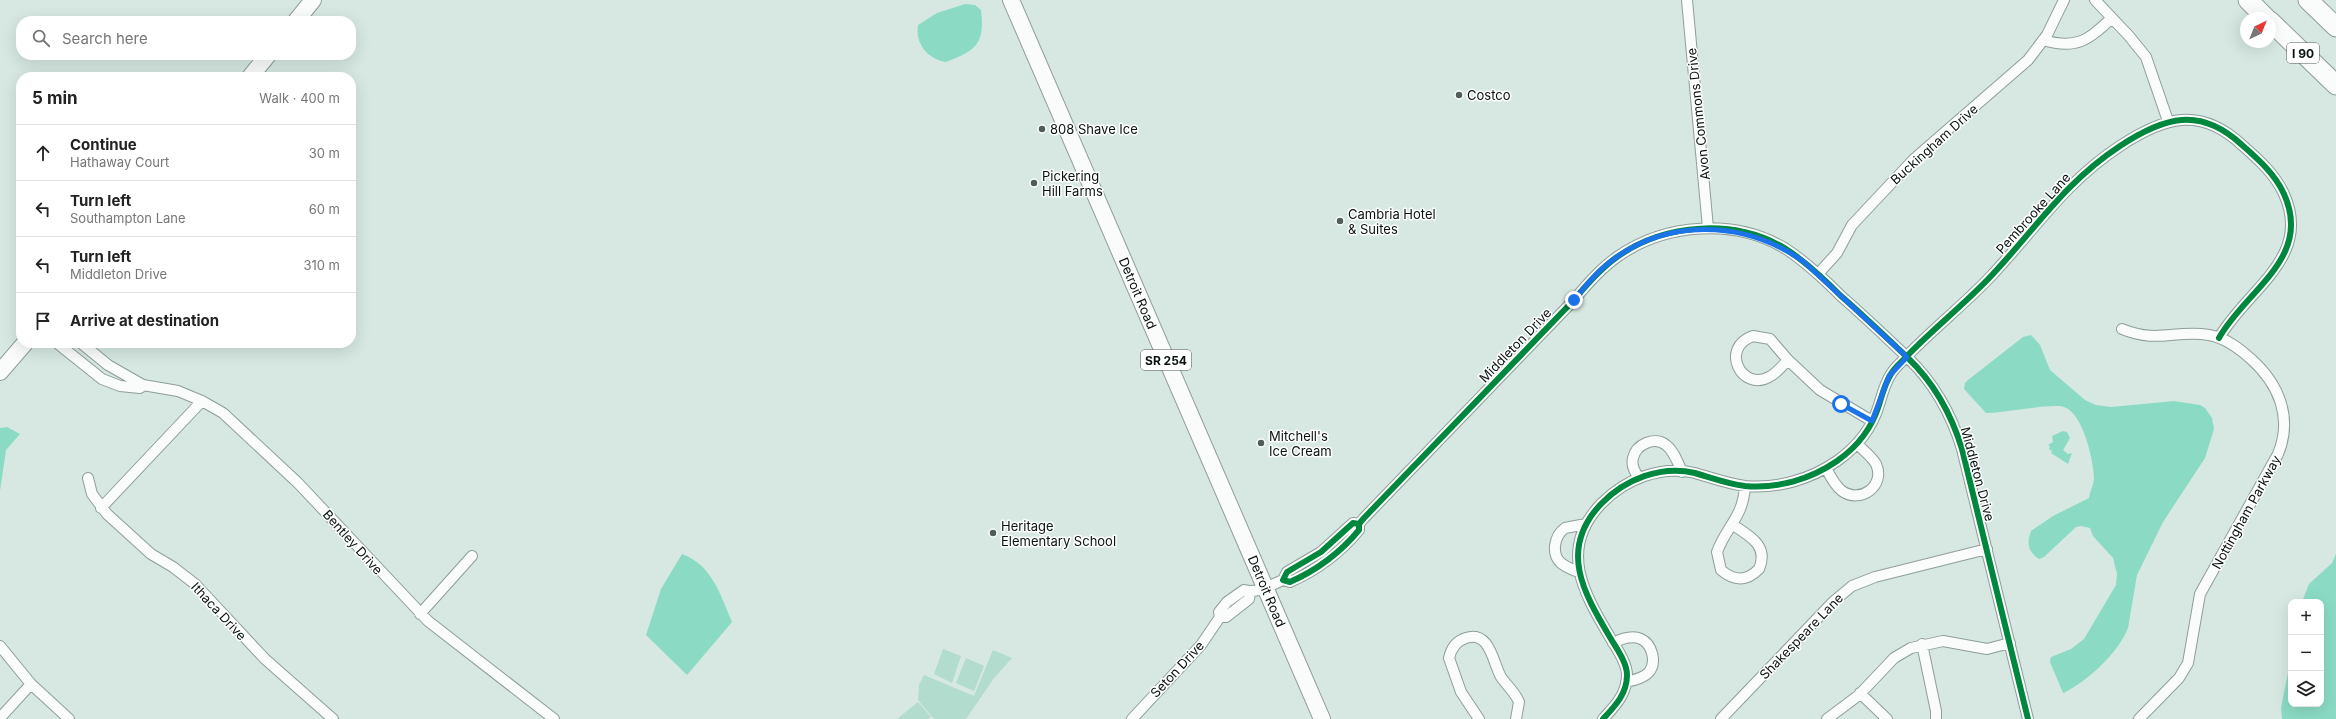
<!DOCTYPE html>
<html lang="en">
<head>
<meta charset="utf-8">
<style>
	body { margin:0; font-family:Inter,sans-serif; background:#f6f6f6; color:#222 }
	.controls { position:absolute; right:12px; bottom:12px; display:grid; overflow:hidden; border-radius:8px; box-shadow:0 4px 16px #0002 }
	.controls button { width:36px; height:36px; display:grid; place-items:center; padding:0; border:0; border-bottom:1px solid #e0e0e0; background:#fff; color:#222; font:20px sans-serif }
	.compass { position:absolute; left:2240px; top:12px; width:36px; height:36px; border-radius:50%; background:#fff; box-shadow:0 4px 16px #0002; rotate:43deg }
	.stop { position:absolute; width:12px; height:12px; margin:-9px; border:3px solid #1a73e8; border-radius:50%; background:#fff }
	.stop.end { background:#1a73e8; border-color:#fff; box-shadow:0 1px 4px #0008 }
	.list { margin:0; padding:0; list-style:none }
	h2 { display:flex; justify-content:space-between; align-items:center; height:52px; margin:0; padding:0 16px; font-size:17px }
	h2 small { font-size:13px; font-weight:400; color:#767676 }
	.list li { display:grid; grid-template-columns:26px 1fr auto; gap:12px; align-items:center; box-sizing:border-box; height:56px; padding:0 16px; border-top:1px solid #e0e0e0 }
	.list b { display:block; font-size:15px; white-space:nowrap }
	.list p { margin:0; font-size:13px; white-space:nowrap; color:#767676 }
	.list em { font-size:13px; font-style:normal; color:#767676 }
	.icon { flex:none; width:22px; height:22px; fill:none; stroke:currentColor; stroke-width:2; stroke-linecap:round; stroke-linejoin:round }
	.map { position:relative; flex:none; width:2336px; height:719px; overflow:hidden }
	.search { position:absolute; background:#fff; box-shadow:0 4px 16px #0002; left:16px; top:16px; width:340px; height:44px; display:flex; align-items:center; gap:10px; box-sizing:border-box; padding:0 14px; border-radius:16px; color:#767676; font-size:15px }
	.panel { position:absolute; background:#fff; box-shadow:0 4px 16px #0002; left:16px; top:72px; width:340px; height:276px; border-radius:16px }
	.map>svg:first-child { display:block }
	.green { fill:#b1dcce }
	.water { fill:#8bdbc4 }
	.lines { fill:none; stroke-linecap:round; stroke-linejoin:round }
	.minor-casing { stroke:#8f9d98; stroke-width:12 }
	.primary-casing { stroke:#8f9d98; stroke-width:18 }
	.motorway-casing { stroke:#8f9d98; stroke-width:21 }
	.minor { stroke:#f9fcfa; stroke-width:10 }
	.primary { stroke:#f9fcfa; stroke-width:16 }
	.motorway { stroke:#f9fcfa; stroke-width:19 }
	.cycleway-casing { stroke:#fff; stroke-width:8 }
	.cycleway { stroke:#00873e; stroke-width:6 }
	.route { stroke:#1a73e8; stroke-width:5 }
	.poi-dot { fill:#505e58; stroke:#fff; stroke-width:1.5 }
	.labels { text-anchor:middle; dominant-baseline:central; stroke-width:3; stroke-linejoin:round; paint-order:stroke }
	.shield { fill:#fff; stroke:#525a57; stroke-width:1 }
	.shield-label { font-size:12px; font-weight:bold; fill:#08130f }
	.poi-label { font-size:13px; fill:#08130f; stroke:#fff; text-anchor:start }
	.street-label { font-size:13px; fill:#08130f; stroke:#fff }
</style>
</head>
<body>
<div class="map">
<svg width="2336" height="719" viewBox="0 0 2336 719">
	<rect width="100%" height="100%" fill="#d6e8e1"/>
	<path class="green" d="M 943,649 L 961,656 L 952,683 L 934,674 Z
		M 993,650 L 1012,658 L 994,678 L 966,719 L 934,719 L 918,700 L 919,685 L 924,675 L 974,696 Z
		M 966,658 L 984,666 L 974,691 L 956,683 Z
		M 918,702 L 931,717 L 928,719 L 897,719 Z"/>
	<path class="water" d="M 965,4 L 975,5 L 981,10 C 985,44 976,51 946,62 C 928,59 915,44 918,25 L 937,13 Z
		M 2031,335 L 2040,345 L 2050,370 L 2085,400 L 2096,405 L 2111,407 L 2174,401 L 2200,405 L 2205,408 L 2212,418 L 2214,429 L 2205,458 L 2163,522 L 2137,575 L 2128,628 C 2119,652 2086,683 2063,693 L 2050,662 L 2051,657 L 2071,649 L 2084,639 L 2116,585 L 2117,574 L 2113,558 L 2093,536 L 2090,528 L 2081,526 L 2076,527 L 2044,557 L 2039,559 C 2027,551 2027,543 2031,531 L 2053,516 L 2089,498 C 2090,491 2094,484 2094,477 C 2093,459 2083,413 2064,407 C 2053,403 2002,413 1986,413 L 1964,389 L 1965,383 L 1968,380 L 2023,337 Z
		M 7,427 L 20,434 L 6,450 L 0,491 L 0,428 Z
		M 2063,431 L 2067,432 L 2070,438 L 2063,450 L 2068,454 L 2072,453 L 2068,464 L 2051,453 L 2052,451 L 2049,449 L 2050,446 L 2048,445 L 2053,442 L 2052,436 Z
		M 682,554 C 712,565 720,594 732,622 L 687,675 L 646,635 L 661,589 Z
		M 2336,554 L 2336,719 L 2282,719 L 2281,708 L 2288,673 L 2291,638 L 2291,704 L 2321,704 L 2321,602 L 2302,602 L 2309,584 L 2332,563 Z"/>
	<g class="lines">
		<defs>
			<path id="minor" d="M 1687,0 L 1708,228
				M 2095,0 L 2129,36 L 2146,57 L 2168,121
				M 2043,40 C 2077,50 2088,40 2112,18
				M 1818,274 L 1837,253 L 1852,225 L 1914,159 L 2028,60 L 2047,35 L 2064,0
				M 2122,329 C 2158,344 2176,329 2209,335 C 2226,338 2239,348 2251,359 C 2279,384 2293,418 2278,454 L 2200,594 L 2188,663 L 2179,678 L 2139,719
				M 57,343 L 102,379 L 120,386 L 140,388 L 143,385
				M 81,343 L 108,365 L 143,385 L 178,391 L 202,401 L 223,413 L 298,483 L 428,621 L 554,719
				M 1788,360 C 1782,366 1776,374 1769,377 C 1742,392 1719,348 1753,336 L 1770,339 L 1788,360 L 1820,390 L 1872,421
				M 1826,468 C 1830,476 1835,486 1842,491 C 1860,504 1886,486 1876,464 C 1872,457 1863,450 1857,444
				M 88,478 L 92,494 L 107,514 L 151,554 L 173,567 L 195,584 L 265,659 L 333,719
				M 1639,478 C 1635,472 1631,466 1633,458 C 1636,444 1655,436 1666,445 C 1674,451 1678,463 1682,472
				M 101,508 L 202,401
				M 1359,524 L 1353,523 L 1321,552 L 1287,572 L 1283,580 L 1290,582 C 1317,570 1340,553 1359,530 L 1359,524 L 1364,518 L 1574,300 C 1587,284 1600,269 1617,257 C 1665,223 1735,218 1786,249 C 1806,262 1824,279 1841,296 C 1864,316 1886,337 1908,358 C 1935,384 1951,413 1962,449 L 2028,719
				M 1733,525 C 1750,536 1769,546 1759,569 C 1746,582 1734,581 1721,570 L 1717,552 C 1727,525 1743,518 1745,486
				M 1579,572 C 1573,570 1566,567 1561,563 C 1551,554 1554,536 1565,528 L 1586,524
				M 1250,592 L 1249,599 L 1226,617 L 1220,617 L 1219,612 L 1227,602 L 1244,590 C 1257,594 1271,585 1283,580
				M 420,614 L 472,556
				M 1613,643 C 1621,639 1632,635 1641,639 C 1652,644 1657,662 1649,672 C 1644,678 1634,680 1626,682
				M 1922,644 L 1936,711 L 1936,719
				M 0,646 L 31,684 L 69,719
				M 1860,693 L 1887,719
				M 0,718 L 31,684
				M 1132,719 L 1201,645 L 1220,617
				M 1479,719 L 1461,692 L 1449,658 C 1451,649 1456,641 1466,638 C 1490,630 1493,663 1501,677 C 1507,686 1515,692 1519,702 L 1516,719
				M 1603,719 C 1615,706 1627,694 1627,675 C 1627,663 1617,649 1611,639 C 1585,595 1557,550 1601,504 C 1625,479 1661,465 1695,473 C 1712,478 1728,484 1745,486 C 1778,489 1811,479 1837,461 C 1857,447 1872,428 1879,405 C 1882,395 1885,383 1891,374 C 1895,367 1902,362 1908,355 C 1935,327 1966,303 1992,275 C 2037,227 2064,183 2120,146 C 2164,117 2200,106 2242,145 C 2258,159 2275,174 2284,194 C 2313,258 2246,290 2219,338
				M 1721,719 L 1834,601 L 1852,586 L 1875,577 L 1987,549
				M 1827,719 L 1859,695 L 1894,658 L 1911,648 L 1943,641 L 1987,649 L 2010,643"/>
			<path id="primary" d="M 1011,0 L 1322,719
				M 296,21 L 313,0
				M 250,77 L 268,55
				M 0,372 L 25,343"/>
			<path id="motorway" d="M 2248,0 L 2266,18
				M 2308,0 L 2336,27
				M 2270,21 L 2336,85"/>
		</defs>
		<use href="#minor" class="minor-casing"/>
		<use href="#primary" class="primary-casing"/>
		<use href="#motorway" class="motorway-casing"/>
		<use href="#minor" class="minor"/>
		<use href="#primary" class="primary"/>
		<use href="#motorway" class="motorway"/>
		<defs>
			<path id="cycleway" d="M 1359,524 L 1353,523 L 1321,552 L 1287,572 L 1283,580 L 1290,582 C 1317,570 1340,553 1359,530 L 1359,524 L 1364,518 L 1574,300 C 1587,284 1600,269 1617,257 C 1665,223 1735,218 1786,249 C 1806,262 1824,279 1841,296 C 1864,316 1886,337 1908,358 C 1935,384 1951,413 1962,449 L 2028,719
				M 1603,719 C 1615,706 1627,694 1627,675 C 1627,663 1617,649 1611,639 C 1585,595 1557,550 1601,504 C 1625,479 1661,465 1695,473 C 1712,478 1728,484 1745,486 C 1778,489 1811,479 1837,461 C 1857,447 1872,428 1879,405 C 1882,395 1885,383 1891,374 C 1895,367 1902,362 1908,355 C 1935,327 1966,303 1992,275 C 2037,227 2064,183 2120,146 C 2164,117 2200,106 2242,145 C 2258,159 2275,174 2284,194 C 2313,258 2246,290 2219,338"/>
		</defs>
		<use href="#cycleway" class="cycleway-casing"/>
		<use href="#cycleway" class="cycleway"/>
	</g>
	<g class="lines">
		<path class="route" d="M 1574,300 C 1584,288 1593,276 1605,266 C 1663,217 1744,219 1804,262 L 1907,357 L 1889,376 L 1872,421 L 1841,404"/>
	</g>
	<g class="poi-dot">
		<circle cx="1459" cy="95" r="4"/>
		<circle cx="1042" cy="129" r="4"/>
		<circle cx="1034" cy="183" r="4"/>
		<circle cx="1340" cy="221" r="4"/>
		<circle cx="1261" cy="443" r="4"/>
		<circle cx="993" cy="533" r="4"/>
	</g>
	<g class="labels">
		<g class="shield">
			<rect x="2287" y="43" width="32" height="20" rx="3"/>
			<rect x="1141" y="350" width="50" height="20" rx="3"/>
		</g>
		<g class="shield-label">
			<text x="2303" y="53">I 90</text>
			<text x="1166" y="360">SR 254</text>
		</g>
		<g class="poi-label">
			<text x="1467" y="95">Costco</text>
			<text x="1050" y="129">808 Shave Ice</text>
			<text x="1042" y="176">Pickering<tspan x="1042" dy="15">Hill Farms</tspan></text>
			<text x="1348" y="214">Cambria Hotel<tspan x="1348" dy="15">&amp; Suites</tspan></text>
			<text x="1269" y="436">Mitchell's<tspan x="1269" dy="15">Ice Cream</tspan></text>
			<text x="1001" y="526">Heritage<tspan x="1001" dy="15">Elementary School</tspan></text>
		</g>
		<g class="street-label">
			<text transform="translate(1698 114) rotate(-96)">Avon Commons Drive</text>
			<text transform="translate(1934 144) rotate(-42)">Buckingham Drive</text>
			<text transform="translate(2033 213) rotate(-48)">Pembrooke Lane</text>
			<text transform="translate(1138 293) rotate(67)">Detroit Road</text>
			<text transform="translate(1515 345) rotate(-46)">Middleton Drive</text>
			<text transform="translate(1978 474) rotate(75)">Middleton Drive</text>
			<text transform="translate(2246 512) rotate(-61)">Nottingham Parkway</text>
			<text transform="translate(353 542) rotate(48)">Bentley Drive</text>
			<text transform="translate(1267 591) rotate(67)">Detroit Road</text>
			<text transform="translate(219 611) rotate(47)">Ithaca Drive</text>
			<text transform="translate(1801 636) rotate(-46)">Shakespeare Lane</text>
			<text transform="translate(1177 669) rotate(-47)">Seton Drive</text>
		</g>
	</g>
</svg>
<div class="controls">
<button>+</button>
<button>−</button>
<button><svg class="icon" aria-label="layers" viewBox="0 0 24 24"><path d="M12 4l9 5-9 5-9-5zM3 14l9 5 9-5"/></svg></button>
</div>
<svg class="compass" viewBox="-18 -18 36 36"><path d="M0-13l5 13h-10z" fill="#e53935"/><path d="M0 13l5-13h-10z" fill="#767676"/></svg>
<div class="stop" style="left:1841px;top:404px"></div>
<div class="stop end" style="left:1574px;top:300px"></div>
<div class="search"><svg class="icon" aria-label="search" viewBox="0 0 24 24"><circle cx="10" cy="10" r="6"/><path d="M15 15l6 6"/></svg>Search here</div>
<section class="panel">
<h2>5 min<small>Walk · 400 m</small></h2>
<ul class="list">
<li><svg class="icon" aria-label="ahead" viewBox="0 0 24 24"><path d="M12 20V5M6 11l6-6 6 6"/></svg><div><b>Continue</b><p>Hathaway Court</p></div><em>30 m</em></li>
<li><svg class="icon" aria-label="left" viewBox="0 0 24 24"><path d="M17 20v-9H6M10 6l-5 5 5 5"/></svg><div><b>Turn left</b><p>Southampton Lane</p></div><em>60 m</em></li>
<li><svg class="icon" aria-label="left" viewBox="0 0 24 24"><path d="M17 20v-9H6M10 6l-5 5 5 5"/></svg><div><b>Turn left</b><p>Middleton Drive</p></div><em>310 m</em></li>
<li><svg class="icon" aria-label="arrive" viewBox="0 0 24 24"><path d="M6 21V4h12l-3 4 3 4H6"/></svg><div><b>Arrive at destination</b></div></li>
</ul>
</section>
</div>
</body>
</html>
